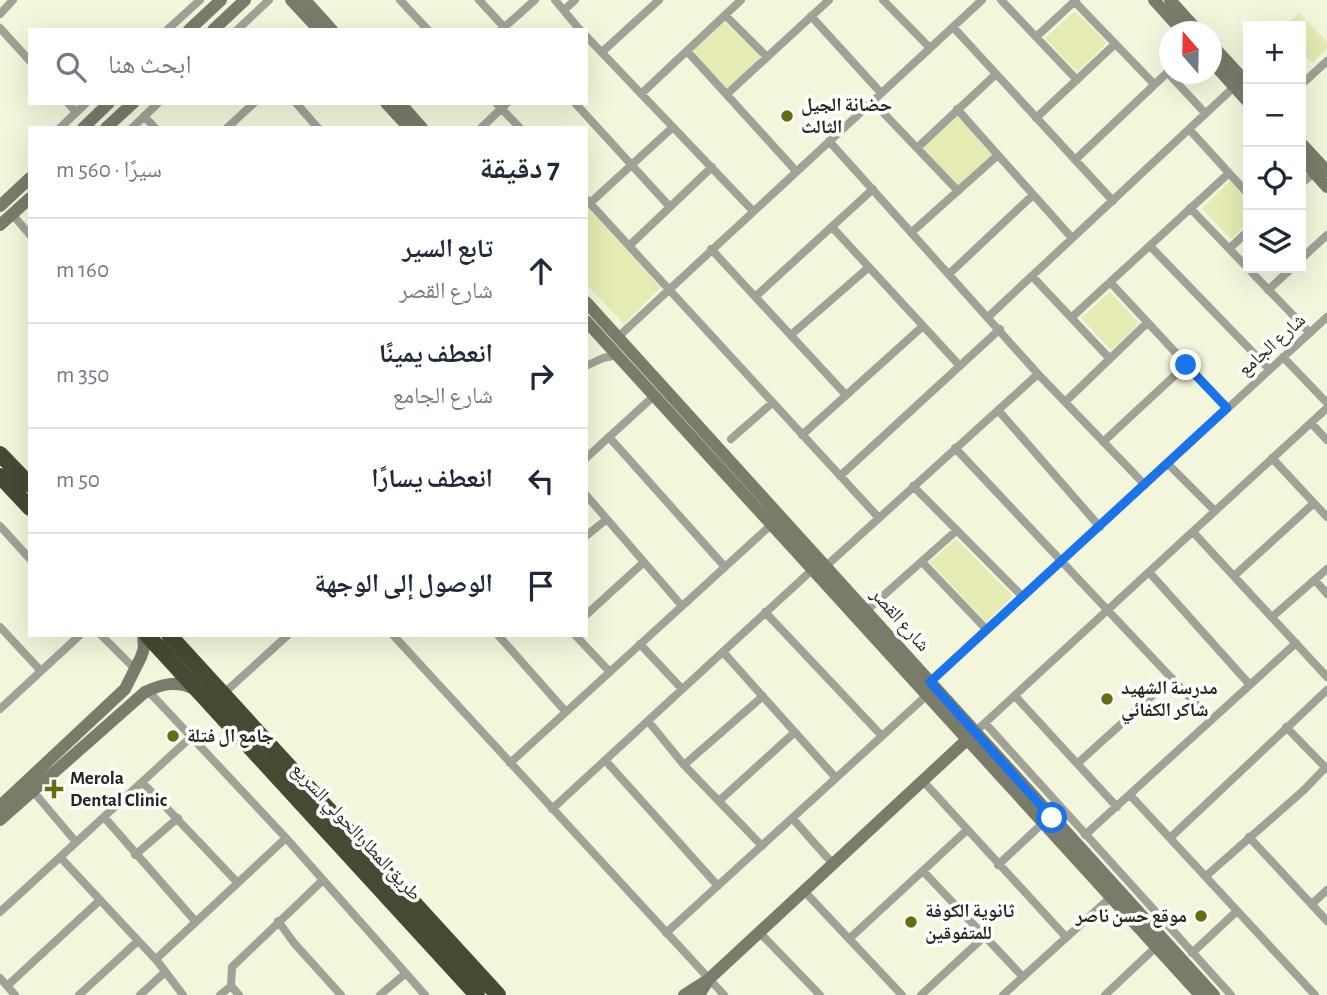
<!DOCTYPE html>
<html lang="ar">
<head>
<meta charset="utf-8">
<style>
	body { margin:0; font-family:"Alegreya Sans","Noto Naskh Arabic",sans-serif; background:#f6f6f7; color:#1f2937; direction:rtl }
	.controls { position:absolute; right:21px; top:21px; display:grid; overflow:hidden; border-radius:0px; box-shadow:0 7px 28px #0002 }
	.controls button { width:63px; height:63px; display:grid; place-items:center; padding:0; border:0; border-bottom:2px solid #e0e1e3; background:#fff; color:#1f2937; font:35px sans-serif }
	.compass { position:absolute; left:1159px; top:21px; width:63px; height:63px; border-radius:50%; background:#fff; box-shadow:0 7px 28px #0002; rotate:340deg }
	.stop { position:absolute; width:21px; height:21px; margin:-16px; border:5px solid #1a73e8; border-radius:50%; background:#fff }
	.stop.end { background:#1a73e8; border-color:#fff; box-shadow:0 2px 7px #0008 }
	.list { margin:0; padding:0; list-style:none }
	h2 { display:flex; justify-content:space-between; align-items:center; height:91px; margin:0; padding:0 28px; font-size:30px }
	h2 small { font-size:23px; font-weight:400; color:#747a83 }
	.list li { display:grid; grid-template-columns:46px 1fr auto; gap:21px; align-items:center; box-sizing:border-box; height:105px; padding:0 28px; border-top:2px solid #e0e1e3 }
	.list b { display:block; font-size:26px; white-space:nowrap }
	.list p { margin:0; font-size:23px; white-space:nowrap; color:#747a83 }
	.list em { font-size:23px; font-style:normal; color:#747a83 }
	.icon { flex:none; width:38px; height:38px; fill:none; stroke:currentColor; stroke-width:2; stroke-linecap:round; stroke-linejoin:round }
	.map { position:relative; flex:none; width:1327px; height:995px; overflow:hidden; direction:ltr }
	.search { position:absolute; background:#fff; box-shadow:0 7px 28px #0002; left:28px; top:28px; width:560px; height:77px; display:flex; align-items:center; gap:18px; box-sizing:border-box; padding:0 24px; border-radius:0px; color:#747a83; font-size:26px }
	.panel { position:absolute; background:#fff; box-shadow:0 7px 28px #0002; left:28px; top:126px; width:560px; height:511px; border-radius:0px; direction:rtl }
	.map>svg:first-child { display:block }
	.green { fill:#e6ebb3 }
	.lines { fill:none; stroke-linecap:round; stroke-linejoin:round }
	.street { stroke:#a1a297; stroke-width:8 }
	.secondary { stroke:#7a7b6b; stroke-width:12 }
	.highway { stroke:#474932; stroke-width:16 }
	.route { stroke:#1a73e8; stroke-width:9 }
	.poi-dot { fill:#686c0e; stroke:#fff; stroke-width:2.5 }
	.labels { text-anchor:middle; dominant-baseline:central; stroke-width:7; stroke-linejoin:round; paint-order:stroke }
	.poi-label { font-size:19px; font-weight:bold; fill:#26271d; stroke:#fff; text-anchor:start }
	.street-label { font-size:19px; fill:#26271d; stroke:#fff }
</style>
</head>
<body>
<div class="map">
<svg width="1327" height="995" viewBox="0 0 1327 995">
	<rect width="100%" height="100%" fill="#f3f6da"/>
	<path class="green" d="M 1075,11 L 1107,43 L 1077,72 L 1045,38 Z
		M 1299,13 L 1327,42 L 1327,48 L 1312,63 L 1301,51 L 1301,26 L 1284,26 Z
		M 724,21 L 761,57 L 727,89 L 692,51 Z
		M 957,114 L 993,155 L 958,187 L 921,148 Z
		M 1230,181 L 1248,202 L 1248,223 L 1231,239 L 1202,209 Z
		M 586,206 L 661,287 L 624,324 L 586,284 Z
		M 1110,292 L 1139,323 L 1111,350 L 1081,318 Z
		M 956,539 L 1013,596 L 986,622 L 930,562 Z"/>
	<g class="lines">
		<path class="street" d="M 400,0 L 428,30
			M 479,0 L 504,27
			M 555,0 L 580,30
			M 883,0 L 930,48
			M 1001,0 L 1077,80
			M 1075,2 L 1154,84
			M 564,10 L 575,0
			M 0,14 L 13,0
			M 725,15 L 767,57
			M 811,16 L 881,93
			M 953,27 L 1113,201
			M 0,28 L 30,61
			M 167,30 L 200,0
			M 237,30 L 269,0
			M 501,30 L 535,0
			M 586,36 L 753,211
			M 1036,37 L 1076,0
			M 687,51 L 796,171
			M 602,52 L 659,0
			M 1167,72 L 1205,113
			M 1301,85 L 1327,61
			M 641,94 L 741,0
			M 727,94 L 829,0
			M 872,101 L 958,191
			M 68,103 L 76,112
			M 296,103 L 318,128
			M 496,103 L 520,128
			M 575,103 L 670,207
			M 957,109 L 1072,238
			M 144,116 L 155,128
			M 1036,118 L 1115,44
			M 60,128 L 86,103
			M 132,128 L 158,103
			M 227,128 L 254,103
			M 481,128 L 507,103
			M 1189,129 L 1248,194
			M 829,141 L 1038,374 L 1145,485
			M 917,148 L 996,74
			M 1075,160 L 1170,70
			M 1301,184 L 1314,173
			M 586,199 L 878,517
			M 590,203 L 673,127
			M 1190,208 L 1310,333
			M 12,214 L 30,235
			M 832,227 L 960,366
			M 912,232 L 998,155
			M 629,246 L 712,167
			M 1150,246 L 1269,369
			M 1230,248 L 1248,231
			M 711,249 L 846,395
			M 1301,259 L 1327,235
			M 949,274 L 1033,195
			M 1032,276 L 1110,359
			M 1111,283 L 1227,408
			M 1268,290 L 1292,268
			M 756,296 L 873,189
			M 988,317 L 1234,87
			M 1072,317 L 1229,173
			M 792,334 L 869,267
			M 618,337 L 982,0
			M 1283,357 L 1327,403
			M 586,366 L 603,358 L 618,355
			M 1065,402 L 1147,323
			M 998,410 L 1100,527
			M 1311,423 L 1327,440
			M 802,435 L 923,326
			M 609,437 L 725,567
			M 731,439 L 772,403
			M 1103,442 L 1186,365
			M 955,448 L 1211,720
			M 586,458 L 655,395
			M 1272,458 L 1327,517
			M 1168,464 L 1215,511
			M 840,476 L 1000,329
			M 913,486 L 1022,596
			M 586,495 L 682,606
			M 0,526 L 30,559
			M 1193,532 L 1327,677
			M 586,536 L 607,519
			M 922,562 L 987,630
			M 825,567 L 1038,374
			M 1149,572 L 1250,685
			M 1234,576 L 1314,503
			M 1315,580 L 1327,594
			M 866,611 L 957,530
			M 765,612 L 882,736
			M 586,615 L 644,562
			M 1272,617 L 1327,569
			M 0,627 L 41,671
			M 101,635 L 136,670
			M 393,635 L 724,995
			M 498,635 L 566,712
			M 575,635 L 610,672
			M 640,644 L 682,689
			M 723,652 L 836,778
			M 930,682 L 1327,317
			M 145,692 L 153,696 L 286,838 L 425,995
			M 223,694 L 288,635
			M 1015,696 L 1117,807
			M 0,709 L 80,635
			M 648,721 L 684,765 L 762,846
			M 985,723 L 1231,995
			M 1286,727 L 1327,769
			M 975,732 L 1327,408
			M 605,760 L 718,886
			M 510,763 L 772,524
			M 1078,763 L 1172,678
			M 684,765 L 763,696
			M 923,781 L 1066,937
			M 142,782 L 237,882
			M 32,790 L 76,842
			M 1130,795 L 1315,995
			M 720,800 L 795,732
			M 552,809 L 813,569
			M 104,817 L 196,922
			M 792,818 L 833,864
			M 1085,835 L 1296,643
			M 1171,837 L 1327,690
			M 1249,837 L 1327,921
			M 135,855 L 178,818
			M 60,857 L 158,962 L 183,995
			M 998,865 L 1044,822
			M 923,871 L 1023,977
			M 1206,876 L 1304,790 L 1326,767
			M 804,891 L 902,995
			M 1312,904 L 1327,890
			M 0,912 L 190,738
			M 278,921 L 294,943 L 341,995
			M 759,932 L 820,995
			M 666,933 L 926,696
			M 849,939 L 967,830
			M 1192,953 L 1237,911
			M 156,959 L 286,838
			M 0,978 L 15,995
			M 7,986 L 99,901
			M 79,995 L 138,941
			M 140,995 L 164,973
			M 220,995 L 231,986
			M 239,995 L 231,986 L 232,967 L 323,880
			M 380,995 L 405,974
			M 921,995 L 985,936
			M 1003,995 L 1111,897
			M 1105,995 L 1156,947"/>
		<path class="secondary" d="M 291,0 L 319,30
			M 305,0 L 332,30
			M 1154,0 L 1183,32
			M 1170,0 L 1199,32
			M 189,30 L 221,0
			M 213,30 L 245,0
			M 1212,45 L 1248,84
			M 1212,62 L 1248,102
			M 386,103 L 409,128
			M 400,103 L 422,128
			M 83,128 L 109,103
			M 106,128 L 133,103
			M 1301,143 L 1327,171
			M 1301,158 L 1327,187
			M 0,206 L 30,178
			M 0,225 L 30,198
			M 586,302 L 1214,995
			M 586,321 L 1200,995
			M 0,806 L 125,689 L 141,657 L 144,648 L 143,635
			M 0,820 L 145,692 C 162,684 177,680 194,689
			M 684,995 L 706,981
			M 699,995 L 709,979 L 972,735"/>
		<path class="highway" d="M 0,454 L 30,485
			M 0,476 L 30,508
			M 147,635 L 477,995
			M 169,635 L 498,995"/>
	</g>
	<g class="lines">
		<path class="route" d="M 1052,818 L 930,682 L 1227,408 L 1186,365"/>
	</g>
	<g class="poi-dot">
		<circle cx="787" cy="116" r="7"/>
		<circle cx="1107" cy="699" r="7"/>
		<circle cx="173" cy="736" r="7"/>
		<path d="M50.5 778.5h7v7h7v7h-7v7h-7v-7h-7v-7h7z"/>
		<circle cx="1201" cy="916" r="7"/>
		<circle cx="911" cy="922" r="7"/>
	</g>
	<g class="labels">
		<g class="poi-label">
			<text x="801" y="105">حضانة الجيل<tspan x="801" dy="22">الثالث</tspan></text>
			<text x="1121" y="688">مدرسة الشهيد<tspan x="1121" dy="22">شاكر الكفائي</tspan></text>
			<text x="187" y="736">جامع ال فتلة</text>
			<text x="70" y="778">Merola<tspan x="70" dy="22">Dental Clinic</tspan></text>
			<text x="925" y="911">ثانوية الكوفة<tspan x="925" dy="22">للمتفوقين</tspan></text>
			<text x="1187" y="916" text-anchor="end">موقع حسن ناصر</text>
		</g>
		<g class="street-label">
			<text transform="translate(1272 345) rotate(-42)">شارع الجامع</text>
			<text transform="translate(900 620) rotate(48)">شارع القصر</text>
			<text transform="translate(356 832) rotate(47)">طريق المطار الحولي السريع</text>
		</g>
	</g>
</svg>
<div class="controls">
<button>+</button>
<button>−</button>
<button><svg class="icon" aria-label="locate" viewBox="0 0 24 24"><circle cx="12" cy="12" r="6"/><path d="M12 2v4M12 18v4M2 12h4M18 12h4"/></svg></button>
<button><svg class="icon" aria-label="layers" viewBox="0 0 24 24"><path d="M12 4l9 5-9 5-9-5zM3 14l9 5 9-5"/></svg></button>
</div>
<svg class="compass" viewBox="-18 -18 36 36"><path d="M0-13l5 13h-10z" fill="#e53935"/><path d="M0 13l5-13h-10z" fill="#747a83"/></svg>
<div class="stop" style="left:1052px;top:818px"></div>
<div class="stop end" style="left:1186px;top:365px"></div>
<div class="search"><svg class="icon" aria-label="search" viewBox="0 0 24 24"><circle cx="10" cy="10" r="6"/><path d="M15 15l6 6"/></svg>ابحث هنا</div>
<section class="panel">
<h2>7 دقيقة<small>سيرًا · 560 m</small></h2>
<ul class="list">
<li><svg class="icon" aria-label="ahead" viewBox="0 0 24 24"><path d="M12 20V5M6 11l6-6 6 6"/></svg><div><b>تابع السير</b><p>شارع القصر</p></div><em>160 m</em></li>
<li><svg class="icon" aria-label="right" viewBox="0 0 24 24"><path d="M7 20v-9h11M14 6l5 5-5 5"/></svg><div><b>انعطف يمينًا</b><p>شارع الجامع</p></div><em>350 m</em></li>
<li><svg class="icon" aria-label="left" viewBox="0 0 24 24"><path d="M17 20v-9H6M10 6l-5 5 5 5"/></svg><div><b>انعطف يسارًا</b></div><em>50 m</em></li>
<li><svg class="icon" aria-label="arrive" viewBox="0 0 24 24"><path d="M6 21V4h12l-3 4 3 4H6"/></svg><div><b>الوصول إلى الوجهة</b></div></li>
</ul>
</section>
</div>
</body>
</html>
